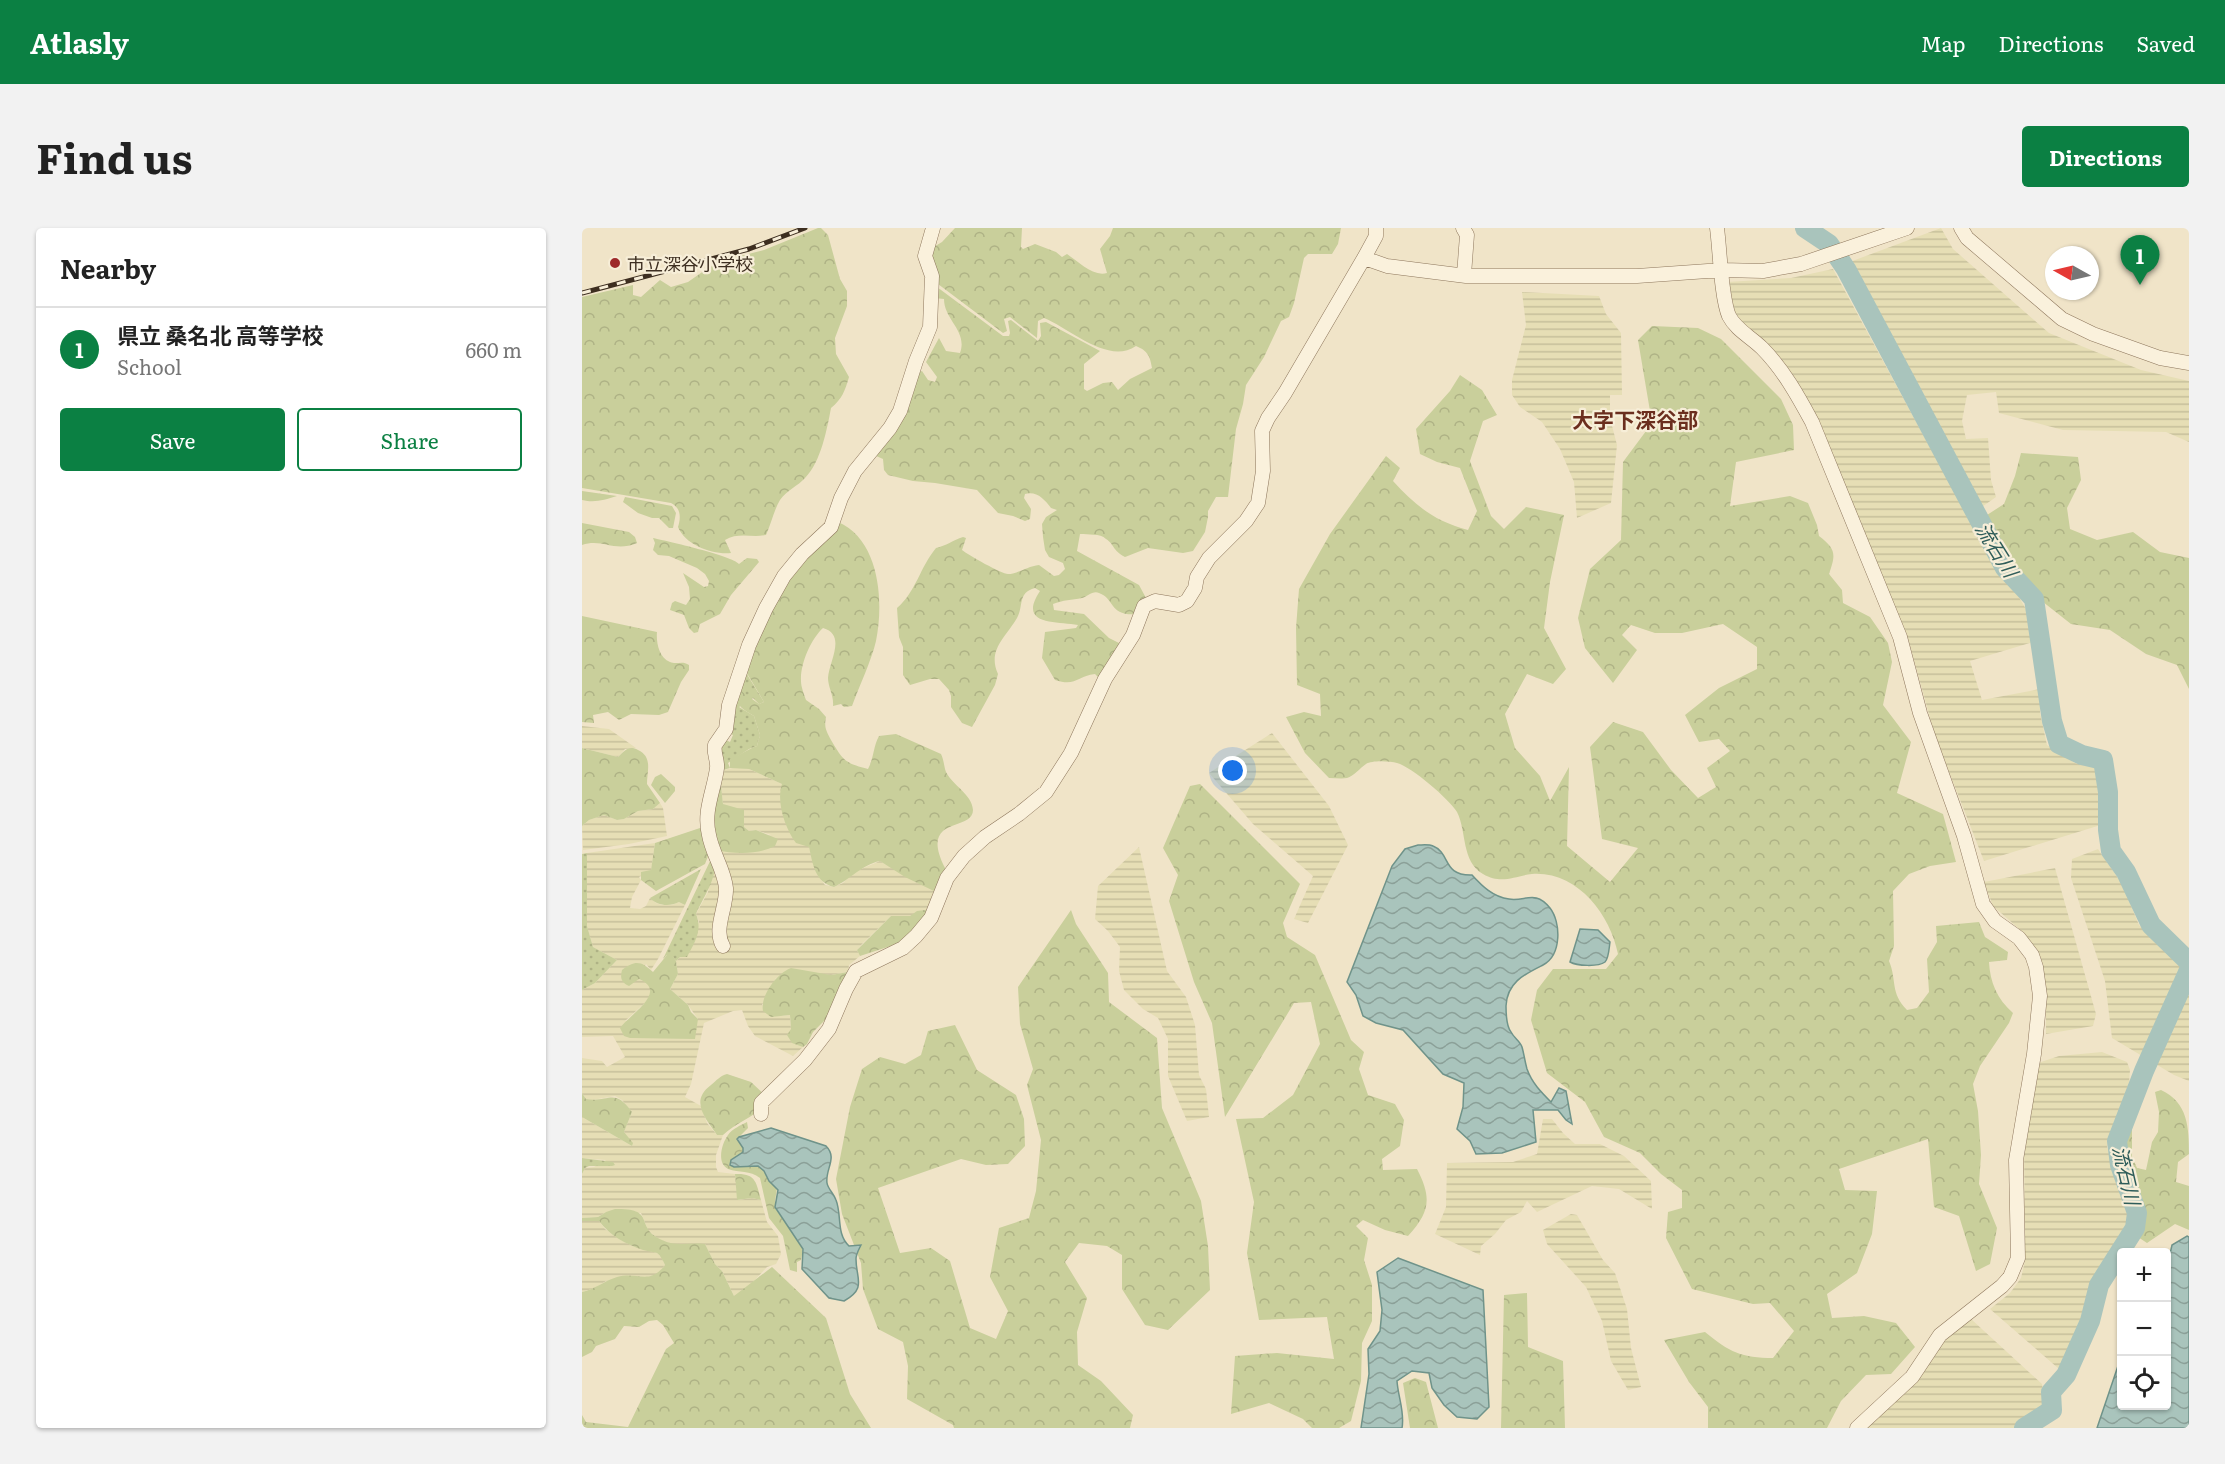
<!DOCTYPE html>
<html lang="en">
<head>
<meta charset="utf-8">
<style>
	body { margin:0; font-family:Literata,"Noto Sans JP",serif; background:#f2f2f2; color:#222 }
	.controls { position:absolute; right:18px; bottom:18px; display:grid; overflow:hidden; border-radius:6px; box-shadow:0 2px 4px #0004 }
	.controls button { width:54px; height:54px; display:grid; place-items:center; padding:0; border:0; border-bottom:2px solid #e0e0e0; background:#fff; color:#222; font:30px sans-serif }
	.compass { position:absolute; left:1463px; top:18px; width:54px; height:54px; border-radius:50%; background:#fff; box-shadow:0 2px 4px #0004; rotate:278deg }
	.you { position:absolute; left:651px; top:543px; width:21px; height:21px; margin:-15px; border:4px solid #fff; border-radius:50%; background:#1a73e8; box-shadow:0 0 0 9px #1a73e833 }
	.badge { display:grid; place-items:center; width:39px; height:39px; border-radius:50%; background:#0b8043; color:#fff; font-size:20px; font-weight:700 }
	.pin { position:absolute; translate:-50% -50px; filter:drop-shadow(0 2px 3px #0008) }
	.pin::after { content:''; position:absolute; top:32px; width:21px; height:18px; background:inherit; clip-path:polygon(0 0,100% 0,50% 100%) }
	.list { margin:0; padding:0; list-style:none }
	h2 { display:flex; justify-content:space-between; align-items:center; height:78px; margin:0; padding:0 24px; font-size:26px }
	h2 small { font-size:20px; font-weight:400; color:#767676 }
	.list li { display:grid; grid-template-columns:39px 1fr auto; gap:18px; align-items:center; box-sizing:border-box; height:84px; padding:0 24px; border-top:2px solid #e0e0e0 }
	.list b { display:block; font-size:22px; white-space:nowrap }
	.list p { margin:0; font-size:20px; white-space:nowrap; color:#767676 }
	.list em { font-size:20px; font-style:normal; color:#767676 }
	.actions { display:flex; gap:12px; padding:18px 24px }
	.actions a { flex:1; padding:14px 0; border:2px solid #0b8043; border-radius:6px; text-align:center; font-size:21px; color:#0b8043 }
	.actions .main { background:#0b8043; color:#fff }
	.icon { flex:none; width:33px; height:33px; fill:none; stroke:currentColor; stroke-width:2; stroke-linecap:round; stroke-linejoin:round }
	.map { position:relative; flex:none; width:1607px; height:1200px; overflow:hidden; border-radius:6px }
	header { display:flex; align-items:center; gap:36px; box-sizing:border-box; height:84px; padding:0 30px; background:#0b8043; color:#fff }
	header strong { font-size:28px }
	nav { display:flex; gap:33px; margin-inline-start:auto; font-size:21px }
	.intro { display:flex; align-items:center; justify-content:space-between; box-sizing:border-box; height:144px; padding:0 36px }
	h1 { margin:0; font-size:42px }
	.button { padding:15px 27px; border-radius:6px; background:#0b8043; color:#fff; font-size:21px; font-weight:700 }
	main { display:flex; gap:36px; padding:0 36px }
	aside { flex:1; background:#fff; border-radius:6px; box-shadow:0 2px 4px #0004 }
	.map>svg:first-child { display:block }
	.farmland { fill:url(#farmland-rules) }
	.green { fill:url(#green-dots) }
	.forest { fill:url(#forest-crowns) }
	.water { fill:url(#water-waves); stroke:#6f938a; stroke-width:1.5 }
	.lines { fill:none; stroke-linecap:round; stroke-linejoin:round }
	.river { stroke:#a9c4bc; stroke-width:20 }
	.minor-casing { stroke:#8d765c; stroke-width:15 }
	.minor { stroke:#faf1dc; stroke-width:14 }
	.rail-casing { stroke:#3d2e20; stroke-width:5 }
	.rail { stroke:#f7eed8; stroke-width:3; stroke-dasharray:9; stroke-linecap:butt }
	.poi-dot { fill:#9e2a2b; stroke:#f7eed8; stroke-width:2 }
	.labels { text-anchor:middle; dominant-baseline:central; stroke-width:4.5; stroke-linejoin:round; paint-order:stroke }
	.poi-label { font-size:18px; fill:#3d2e20; stroke:#f7eed8; text-anchor:start }
	.water-label { font-size:20px; font-style:italic; fill:#2f5d5a; stroke:#f7eed8 }
	.quarter-label { font-size:21px; font-weight:bold; fill:#6b2e1e; stroke:#f7eed8 }
</style>
</head>
<body>
<header>
<strong>Atlasly</strong>
<nav><a>Map</a><a>Directions</a><a>Saved</a></nav>
</header>
<div class="intro"><h1>Find us</h1><a class="button">Directions</a></div>
<main>
<aside>
<h2>Nearby<small></small></h2>
<ul class="list">
<li><span class="badge">1</span><div><b>県立 桑名北 高等学校</b><p>School</p></div><em>660 m</em></li>
</ul>
<div class="actions"><a class="main">Save</a><a>Share</a></div>
</aside>
<div class="map">
<svg width="1607" height="1200" viewBox="0 0 1607 1200">
	<defs>
		<pattern id="farmland-rules" width="6" height="5" patternUnits="userSpaceOnUse" patternTransform="scale(1.5)"><rect width="6" height="5" fill="#e6deb5"/><path d="M0 2.5h6" fill="none" stroke="#c6bf9b"/></pattern>
		<pattern id="green-dots" width="8" height="8" patternUnits="userSpaceOnUse" patternTransform="scale(1.5)"><rect width="8" height="8" fill="#c9cf9b"/><path d="M2 2h.1M6 6h.1" fill="none" stroke="#aeb285" stroke-width="1.8" stroke-linecap="round"/></pattern>
		<pattern id="forest-crowns" width="20" height="18" patternUnits="userSpaceOnUse" patternTransform="scale(1.5)"><rect width="20" height="18" fill="#c9cf9b"/><path d="M2 6a3 3 0 1 1 6 0M12 15a3 3 0 1 1 6 0" fill="none" stroke="#aeb285"/></pattern>
		<pattern id="water-waves" width="16" height="10" patternUnits="userSpaceOnUse" patternTransform="scale(1.5)"><rect width="16" height="10" fill="#a9c4bc"/><path d="M0 5q4-4 8 0t8 0" fill="none" stroke="#8ba098"/></pattern>
	</defs>
	<rect width="100%" height="100%" fill="#f0e4c8"/>
	<path class="farmland" d="M 1359,0 L 1371,21 L 1467,105 L 1559,142 L 1607,153 L 1607,214 L 1584,204 L 1481,202 L 1417,185 L 1414,164 L 1385,167 L 1380,193 L 1384,211 L 1406,210 L 1409,252 L 1414,269 L 1397,281 L 1265,35 Z
		M 1251,41 L 1350,223 L 1444,381 L 1451,414 L 1388,433 L 1400,472 L 1458,461 L 1458,485 L 1465,517 L 1493,535 L 1522,542 L 1522,596 L 1402,633 L 1353,508 L 1326,410 L 1265,266 L 1214,151 L 1185,116 L 1168,103 L 1151,84 L 1145,54 L 1209,50 Z
		M 940,64 L 1017,68 L 1024,86 L 1039,105 L 1040,167 L 1028,167 L 1028,190 L 1035,217 L 1029,275 L 995,290 L 992,254 L 978,221 L 960,194 L 938,179 L 930,167 L 930,152 L 944,97 Z
		M 0,498 L 27,501 L 54,520 L 43,521 L 36,529 L 0,520 Z
		M 690,505 L 747,578 L 766,617 L 726,695 L 712,691 L 731,648 L 671,596 L 627,545 Z
		M 155,539 L 167,541 L 200,556 L 227,619 L 235,646 L 243,657 L 252,659 L 261,655 L 272,644 L 298,633 L 356,665 L 351,681 L 328,688 L 309,688 L 280,716 L 275,722 L 278,728 L 267,737 L 266,744 L 249,747 L 235,746 L 194,750 L 180,777 L 201,788 L 208,787 L 209,801 L 215,815 L 221,819 L 211,828 L 173,808 L 166,798 L 160,782 L 151,783 L 122,795 L 109,856 L 103,869 L 119,878 L 125,895 L 135,907 L 141,907 L 134,927 L 134,939 L 136,944 L 153,946 L 156,972 L 170,970 L 179,972 L 185,994 L 196,1008 L 199,1026 L 194,1036 L 185,1039 L 154,1072 L 140,1043 L 133,1036 L 123,1016 L 89,1016 L 76,1011 L 66,1002 L 59,985 L 24,984 L 16,989 L 0,990 L 0,946 L 3,940 L 12,939 L 24,932 L 0,930 L 0,889 L 50,918 L 42,904 L 50,884 L 40,872 L 33,868 L 10,872 L 4,871 L 0,865 L 0,830 L 20,833 L 25,839 L 43,829 L 31,808 L 0,809 L 0,762 L 13,755 L 35,732 L 11,719 L 5,698 L 5,625 L 73,615 L 69,643 L 57,649 L 59,652 L 50,669 L 48,680 L 58,681 L 64,678 L 68,670 L 74,675 L 80,677 L 90,677 L 97,674 L 103,677 L 76,731 L 69,742 L 64,736 L 57,751 L 64,754 L 69,760 L 69,767 L 65,773 L 43,793 L 116,791 L 106,777 L 88,761 L 96,746 L 94,733 L 98,729 L 117,694 L 114,686 L 126,664 L 134,622 L 189,607 L 174,602 L 167,603 L 162,599 L 161,589 L 141,576 L 139,558 L 141,542 Z
		M 78,575 L 81,580 L 85,608 L 47,616 L 1,622 L 0,598 L 7,592 L 22,587 L 35,592 L 42,591 L 56,583 L 71,581 Z
		M 557,619 L 585,743 L 604,769 L 613,797 L 617,847 L 624,861 L 627,889 L 605,893 L 586,848 L 586,811 L 576,790 L 561,781 L 542,762 L 537,743 L 538,719 L 526,703 L 513,691 L 516,658 Z
		M 1516,621 L 1540,656 L 1557,697 L 1596,735 L 1607,741 L 1607,853 L 1592,847 L 1530,810 L 1523,753 L 1489,650 L 1490,631 Z
		M 1473,640 L 1514,786 L 1511,798 L 1464,806 L 1464,771 L 1459,736 L 1443,706 L 1411,678 L 1402,654 Z
		M 1520,824 L 1545,834 L 1548,842 L 1547,855 L 1525,919 L 1551,997 L 1513,1053 L 1504,1087 L 1477,1141 L 1408,1081 L 1428,1065 L 1439,1050 L 1443,1033 L 1442,912 L 1456,835 L 1477,828 Z
		M 961,891 L 970,891 L 981,905 L 993,916 L 1018,916 L 1042,928 L 1069,953 L 1070,981 L 1037,961 L 1010,958 L 955,984 L 945,973 L 939,984 L 924,992 L 913,1006 L 899,1018 L 898,1027 L 853,1006 L 864,979 L 865,935 L 931,934 L 955,926 Z
		M 989,986 L 995,987 L 1021,1032 L 1033,1045 L 1045,1081 L 1049,1120 L 1059,1159 L 1046,1162 L 1029,1133 L 1020,1093 L 1004,1059 L 965,1016 L 961,1002 Z
		M 0,993 L 17,993 L 23,1001 L 37,1011 L 51,1018 L 75,1025 L 80,1030 L 83,1037 L 76,1046 L 64,1050 L 55,1048 L 24,1053 L 13,1060 L 0,1064 Z
		M 1389,1091 L 1460,1156 L 1464,1180 L 1446,1190 L 1434,1200 L 1285,1200 L 1327,1159 L 1360,1115 Z"/>
	<path class="green" d="M 163,438 L 166,448 L 182,474 L 177,476 L 171,470 L 157,479 L 172,488 L 178,507 L 175,518 L 167,521 L 146,535 L 148,540 L 141,542 L 137,514 L 140,510 L 148,514 L 151,507 L 145,504 Z
		M 5,625 L 5,698 L 11,719 L 35,732 L 13,755 L 0,762 L 0,626 Z
		M 131,627 C 139,646 121,669 114,686 C 121,703 112,715 105,729 L 98,729 L 94,733 L 90,728 L 85,727 L 81,731 Z
		M 0,930 L 31,934 L 33,937 L 30,938 L 7,938 L 3,940 L 0,946 Z"/>
	<path class="forest" d="M 236,0 L 239,0 L 246,7 L 258,51 L 265,63 L 265,78 L 253,110 L 254,126 L 267,149 C 263,163 260,171 249,180 C 245,201 239,234 223,250 C 216,258 205,262 198,272 C 192,282 189,296 184,307 C 170,310 156,304 143,312 L 149,325 C 131,327 103,317 96,299 C 99,289 99,280 89,275 L 0,260 L 0,69 L 51,57 L 51,67 L 59,69 L 78,52 L 89,59 L 106,54 L 126,40 L 143,32 L 182,22 Z
		M 373,0 L 440,0 L 439,19 L 441,21 L 453,16 L 474,24 L 480,29 L 485,26 C 497,34 511,49 525,45 L 518,21 L 528,8 L 531,0 L 759,0 L 756,16 L 750,26 L 726,26 L 722,30 L 712,75 L 707,89 L 699,93 L 682,129 L 664,157 L 661,176 L 654,201 L 646,269 L 634,269 L 626,283 L 626,289 L 623,304 L 611,323 L 601,325 L 566,320 L 543,329 C 530,322 533,317 524,311 C 518,305 506,307 498,306 L 495,323 L 557,357 L 564,370 L 557,386 C 526,389 534,371 517,365 C 511,362 505,369 500,370 C 490,372 481,372 471,376 L 472,382 L 502,386 L 527,410 L 541,417 L 518,451 L 513,446 C 495,448 494,459 473,452 L 460,430 L 463,404 L 494,400 L 496,397 C 474,393 435,398 458,363 L 453,360 C 435,365 442,378 435,390 C 424,409 405,422 416,446 L 413,457 L 390,499 L 380,495 L 369,479 L 369,468 L 367,462 L 357,451 L 348,451 L 328,457 L 321,447 L 321,419 L 317,409 L 315,380 C 334,364 338,339 354,320 C 364,318 371,312 381,309 L 384,310 L 380,322 C 386,327 420,346 426,346 C 436,346 446,338 457,337 L 472,348 L 477,347 L 483,341 L 481,335 L 467,329 L 463,322 L 461,309 L 460,296 L 464,289 L 475,282 L 469,280 C 462,271 455,263 443,266 L 442,270 L 449,281 L 448,291 L 443,293 L 431,288 L 416,285 L 395,262 L 353,255 L 331,253 L 306,247 L 302,242 L 301,231 L 292,227 L 333,146 L 340,143 L 346,152 L 353,154 L 355,149 L 344,134 L 357,110 L 364,123 L 378,125 C 386,103 362,92 362,71 L 352,70 L 355,59 L 421,108 L 427,108 L 428,105 L 426,93 L 429,92 L 456,113 L 459,108 L 458,95 L 464,94 L 518,123 L 502,136 L 502,161 L 505,163 L 521,155 L 530,154 L 536,162 L 548,151 L 570,140 C 568,128 566,123 554,118 C 526,137 489,101 462,90 L 456,93 L 455,110 L 428,89 L 422,91 L 425,103 L 421,105 L 356,56 L 345,23 L 360,14 Z
		M 1070,98 L 1116,100 L 1139,111 L 1199,171 L 1211,197 L 1212,222 L 1154,234 L 1148,278 L 1208,268 L 1226,275 L 1235,297 L 1237,308 C 1254,321 1254,326 1247,346 L 1260,362 L 1261,375 L 1288,389 L 1306,415 L 1310,434 L 1301,477 L 1329,514 L 1315,565 L 1361,586 L 1374,634 L 1348,638 L 1327,646 L 1311,663 L 1312,718 L 1307,733 C 1315,752 1308,765 1325,782 L 1335,780 L 1347,764 L 1345,731 L 1355,714 L 1354,698 L 1397,694 L 1403,709 L 1426,724 L 1425,732 L 1407,734 C 1408,754 1415,771 1431,785 L 1427,795 L 1398,838 L 1391,856 L 1396,883 L 1399,927 L 1397,956 L 1415,1000 L 1408,1036 L 1394,1043 L 1377,988 L 1352,979 L 1346,911 L 1257,941 L 1263,962 L 1295,963 L 1290,1006 L 1275,1045 L 1245,1066 L 1250,1090 L 1282,1088 L 1314,1095 L 1333,1119 L 1309,1146 L 1284,1147 L 1259,1173 L 1245,1200 L 1126,1200 L 1126,1179 L 1107,1154 L 1082,1112 L 1123,1104 C 1147,1124 1160,1130 1191,1130 L 1212,1103 L 1188,1075 L 1171,1076 L 1110,1061 L 1084,1010 L 1086,984 L 1100,980 L 1100,962 L 1079,946 L 1058,925 L 1022,909 L 1003,874 L 965,845 L 949,792 L 955,762 L 971,741 L 1024,741 L 1036,726 C 1028,686 995,643 950,646 C 932,648 920,657 901,646 C 879,633 885,604 875,584 C 867,571 830,539 815,535 C 808,533 790,532 784,536 C 778,540 772,548 765,550 C 760,551 753,550 747,550 L 723,525 L 704,489 L 722,484 L 739,488 L 738,466 L 715,457 L 714,400 L 717,361 L 748,306 L 804,228 L 818,240 L 811,253 C 834,278 852,293 886,302 L 895,283 L 878,240 L 855,234 L 838,226 L 834,201 L 868,163 L 878,147 L 900,162 L 915,187 L 901,193 L 888,233 L 909,288 L 922,301 L 944,279 L 982,287 L 968,354 L 962,400 L 984,441 L 971,456 L 945,446 L 923,486 L 933,520 L 958,548 L 968,573 L 987,539 L 985,618 L 1028,654 L 1056,620 L 1020,611 L 1008,519 L 1031,494 L 1061,504 L 1089,542 L 1116,570 L 1134,559 L 1125,540 L 1148,523 L 1137,511 L 1117,514 L 1103,487 L 1137,460 L 1175,441 L 1175,419 L 1141,396 L 1100,405 L 1073,405 L 1049,397 L 1040,407 L 1055,422 L 1031,455 L 1003,420 L 996,390 L 1008,341 L 1039,312 L 1041,234 L 1070,195 L 1056,112 Z
		M 1439,225 L 1496,229 L 1499,252 L 1485,280 L 1488,301 L 1515,312 L 1551,304 L 1578,324 L 1607,330 L 1607,461 L 1595,437 L 1564,426 L 1528,402 L 1489,396 L 1456,370 L 1425,337 L 1407,301 L 1405,287 L 1422,276 L 1433,248 Z
		M 0,263 L 35,268 C 22,272 13,275 0,272 Z
		M 43,269 L 90,278 L 94,285 L 91,300 L 87,300 L 77,290 L 70,290 L 56,285 L 41,274 Z
		M 256,294 C 298,312 302,374 294,413 C 290,431 277,459 270,478 L 262,479 L 259,476 L 251,478 C 252,468 246,459 246,450 C 247,433 265,407 241,400 C 229,411 218,436 219,453 C 219,459 222,466 224,472 L 237,481 L 244,489 C 242,500 244,502 249,512 C 261,532 262,535 286,541 C 292,530 291,519 297,508 L 314,506 L 359,526 C 362,532 362,539 364,544 C 371,558 390,566 391,582 C 391,604 336,587 363,640 L 368,642 L 356,665 L 323,649 L 298,633 C 279,637 269,651 252,659 C 233,654 231,637 227,619 L 214,615 C 203,600 194,574 200,556 L 167,541 L 148,540 L 148,531 C 158,528 165,521 175,518 L 178,507 L 172,488 C 161,481 154,479 155,465 L 159,463 L 177,476 L 182,474 L 166,447 L 163,438 L 204,349 Z
		M 0,295 L 47,304 L 53,309 L 55,315 C 32,325 21,310 0,317 Z
		M 71,310 C 85,313 151,328 157,336 L 165,330 L 175,331 L 177,334 L 149,367 L 138,386 L 118,396 L 116,404 L 112,405 L 107,400 L 102,387 L 88,382 L 90,375 L 93,373 L 104,377 L 108,371 L 107,359 L 101,345 L 122,359 L 126,358 L 127,353 L 123,346 L 115,340 L 87,328 L 76,327 L 71,322 L 73,315 Z
		M 0,388 L 75,404 C 74,414 77,430 88,434 C 95,437 100,432 107,437 L 107,442 L 99,454 L 86,484 L 77,487 L 49,486 L 37,492 L 26,484 L 11,487 L 12,495 L 0,494 Z
		M 0,520 L 36,529 C 43,522 47,517 56,522 C 71,529 65,543 65,556 L 78,575 L 71,581 L 56,583 L 42,591 L 35,592 L 22,587 L 7,592 L 0,598 Z
		M 141,542 L 139,558 L 141,576 L 162,582 L 162,599 L 167,603 L 174,602 L 196,611 L 193,618 C 175,627 153,626 134,622 L 127,597 Z
		M 79,546 L 93,559 L 93,563 L 83,575 L 69,557 L 73,549 Z
		M 618,556 L 718,656 L 701,695 L 705,709 L 733,727 L 769,812 L 782,824 L 777,841 L 786,867 L 813,876 L 822,892 L 818,918 L 800,931 L 801,942 L 835,941 C 850,970 848,984 826,1008 L 803,1002 L 781,992 L 774,998 L 786,1010 L 782,1032 L 790,1057 L 790,1093 L 780,1115 L 779,1153 L 769,1193 L 757,1200 L 730,1200 L 721,1191 L 687,1175 L 649,1186 L 653,1128 L 695,1125 L 752,1131 L 745,1089 L 677,1092 L 665,1025 L 672,974 L 654,891 L 681,890 L 711,867 L 738,816 L 729,774 L 712,775 L 643,889 L 630,795 L 612,754 L 587,673 L 596,647 L 581,620 L 608,558 Z
		M 118,600 L 122,601 L 128,623 L 123,636 L 74,663 L 59,652 L 59,644 L 69,642 L 73,615 Z
		M 119,641 L 103,677 L 97,674 C 88,679 75,678 68,670 Z
		M 351,681 L 324,713 L 278,728 L 275,722 L 309,688 L 328,688 L 335,683 Z
		M 489,682 L 494,696 L 526,745 L 527,774 L 575,810 L 580,880 L 619,973 L 626,1018 L 628,1062 L 586,1102 L 563,1097 L 540,1061 L 540,1027 L 525,1018 L 497,1015 L 483,1034 L 505,1070 L 495,1104 L 496,1137 L 519,1153 L 551,1187 L 548,1200 L 372,1200 L 371,1197 L 325,1171 L 326,1138 L 321,1114 L 296,1101 L 281,1061 L 279,1035 L 260,986 L 254,951 L 268,879 L 280,841 L 298,829 L 323,836 L 339,827 L 346,803 L 373,797 L 395,842 L 434,867 L 442,891 L 443,918 L 426,936 L 404,937 L 379,931 L 296,960 L 318,1025 L 349,1020 L 368,1033 L 388,1100 L 414,1111 L 426,1083 L 408,1049 L 417,1000 L 447,990 L 454,963 L 459,912 L 445,857 L 451,841 L 438,796 L 436,759 Z
		M 85,727 L 90,727 L 94,733 L 96,746 L 88,761 L 106,777 L 109,784 L 116,791 L 113,811 L 48,810 L 42,808 L 38,800 C 48,786 87,764 57,751 L 47,758 C 39,754 38,750 40,742 C 54,731 60,734 71,744 Z
		M 209,740 L 249,747 L 266,744 L 244,791 L 231,804 L 225,816 L 221,819 L 210,815 L 205,807 L 209,801 L 208,787 L 189,789 L 181,783 C 178,768 195,745 209,740 Z
		M 145,846 L 169,854 L 187,871 C 177,888 155,893 141,907 L 135,907 C 124,891 107,873 129,857 C 135,852 138,848 145,846 Z
		M 1579,862 C 1606,874 1607,900 1607,926 L 1596,934 L 1594,954 L 1607,958 L 1607,1002 L 1593,996 L 1565,1015 L 1556,1009 L 1555,993 L 1543,963 L 1535,912 L 1540,902 L 1550,894 L 1550,929 L 1555,940 L 1564,942 L 1570,914 L 1576,904 L 1577,884 L 1573,864 Z
		M 0,865 L 4,871 C 27,875 32,859 50,884 L 42,904 L 51,915 L 50,918 L 0,889 Z
		M 165,894 L 166,900 L 155,911 L 161,920 L 161,924 L 149,932 L 152,939 L 176,938 C 185,944 187,953 195,960 L 193,973 L 221,1021 L 219,1032 L 215,1034 L 215,1044 L 208,1042 L 201,1008 L 187,990 L 178,950 C 168,942 157,945 146,941 C 134,935 140,915 146,907 C 150,901 159,897 165,894 Z
		M 153,946 C 174,945 174,954 179,972 L 170,970 L 155,972 Z
		M 33,981 C 76,980 51,999 80,1012 C 94,1019 108,1014 123,1016 L 133,1036 L 140,1043 L 152,1068 L 190,1039 L 244,1090 L 268,1166 L 289,1200 L 0,1200 L 0,1187 L 4,1194 L 46,1199 L 84,1121 L 92,1115 L 81,1097 L 75,1092 L 67,1093 L 57,1099 L 42,1098 L 33,1111 L 14,1118 L 10,1124 L 0,1129 L 0,1064 C 13,1061 22,1053 35,1049 C 56,1043 67,1058 83,1037 C 81,1033 79,1028 75,1025 C 71,1024 65,1023 61,1022 C 44,1016 28,1008 17,993 L 0,993 L 0,990 L 16,989 L 24,984 Z
		M 945,1065 L 946,1119 L 981,1133 L 983,1200 L 919,1200 L 922,1067 Z
		M 833,1150 L 844,1154 L 856,1200 L 828,1200 L 821,1155 Z"/>
	<path class="water" d="M 836,617 C 840,617 847,616 851,618 C 869,625 860,648 890,647 C 900,658 911,669 927,671 C 943,674 953,661 968,680 C 979,694 980,727 961,737 C 943,746 925,754 924,778 C 924,785 925,799 929,804 C 932,810 938,813 940,819 C 942,826 943,834 945,841 C 950,855 959,864 969,874 L 977,860 L 984,863 L 990,896 L 984,892 L 976,882 L 951,882 L 954,914 L 920,925 L 894,926 L 888,913 L 875,901 L 881,879 L 882,855 L 861,846 L 821,802 L 794,795 L 781,788 L 774,767 L 765,754 L 810,638 L 823,621 Z
		M 998,701 L 1016,702 L 1028,714 C 1027,720 1027,730 1023,734 C 1016,739 995,738 988,734 Z
		M 189,900 L 244,918 C 256,930 243,941 245,955 C 246,961 252,966 254,972 C 260,987 254,1006 267,1018 L 279,1017 C 277,1021 274,1026 274,1031 C 274,1051 285,1060 262,1073 L 247,1070 L 220,1041 L 221,1021 L 193,979 L 196,962 L 187,953 L 182,943 L 176,938 L 152,939 L 148,937 L 149,932 L 161,924 L 161,920 L 155,911 L 157,909 Z
		M 1605,1008 L 1607,1009 L 1607,1200 L 1515,1200 L 1539,1129 L 1540,1178 L 1584,1178 L 1584,1044 L 1590,1017 Z
		M 816,1030 L 901,1062 L 907,1179 L 895,1191 L 875,1189 L 862,1177 L 850,1160 L 847,1145 L 830,1143 L 815,1153 C 816,1169 823,1184 820,1200 L 779,1200 L 787,1146 L 786,1121 L 798,1103 L 800,1082 L 795,1044 Z"/>
	<g class="lines">
		<path class="river" d="M 1223,0 L 1247,16 L 1264,41 L 1423,340 L 1452,371 L 1470,493 L 1477,516 L 1500,527 L 1521,532 L 1526,564 L 1526,602 L 1529,623 L 1544,644 L 1569,697 L 1607,734
			M 1442,1200 L 1470,1182 L 1469,1164 L 1484,1147 L 1508,1093 L 1517,1057 L 1553,1000 L 1555,985 L 1538,937 L 1535,913 L 1562,843 L 1607,742"/>
		<defs>
			<path id="minor" d="M 881,0 L 885,7 L 882,47
				M 1135,0 C 1138,22 1139,69 1147,88 C 1154,102 1169,109 1180,120 C 1201,141 1216,168 1230,194 L 1318,409 L 1338,485 L 1382,608 L 1401,676 L 1413,693 L 1437,710 L 1450,727 L 1454,739 L 1458,768 L 1452,826 L 1434,932 L 1436,1030 L 1428,1049 L 1420,1058 L 1358,1107 L 1330,1149 L 1275,1200
				M 1379,0 L 1385,10 L 1480,91 L 1511,106 L 1578,130 L 1607,135
				M 782,30 L 805,38 L 884,48 L 1055,48 L 1140,42 L 1181,43 L 1219,36 L 1325,0
				M 141,718 C 131,701 145,679 144,660 C 142,641 130,625 127,607 C 121,583 132,563 135,540 C 136,532 131,525 133,517 L 144,501 L 147,477 L 167,417 L 184,380 L 202,348 L 220,326 L 249,299 L 259,270 L 273,243 L 308,200 L 318,183 L 334,133 L 348,99 L 350,48 L 343,28 L 351,0
				M 179,886 L 179,875 L 223,832 L 247,801 L 264,761 L 274,743 L 321,720 L 334,708 L 349,690 L 365,650 L 382,628 L 403,609 L 437,586 L 464,564 L 489,525 L 523,451 L 551,407 L 562,378 L 573,373 L 597,377 L 605,373 L 613,360 L 615,349 L 627,330 L 664,293 L 676,275 L 681,243 L 680,203 L 686,190 L 703,165 L 782,30 L 794,8 L 794,0"/>
		</defs>
		<use href="#minor" class="minor-casing"/>
		<use href="#minor" class="minor"/>
		<defs>
			<path id="rail" d="M 0,65 L 167,21 L 223,0"/>
		</defs>
		<use href="#rail" class="rail-casing"/>
		<use href="#rail" class="rail"/>
	</g>
	<circle class="poi-dot" cx="33" cy="35" r="6"/>
	<g class="labels">
		<g class="poi-label">
			<text x="45" y="35">市立深谷小学校</text>
		</g>
		<g class="water-label">
			<text transform="translate(1416 321) rotate(58)">流石川</text>
			<text transform="translate(1546 947) rotate(77)">流石川</text>
		</g>
		<g class="quarter-label">
			<text x="1053" y="190">大字下深谷部</text>
		</g>
	</g>
</svg>
<div class="controls">
<button>+</button>
<button>−</button>
<button><svg class="icon" aria-label="locate" viewBox="0 0 24 24"><circle cx="12" cy="12" r="6"/><path d="M12 2v4M12 18v4M2 12h4M18 12h4"/></svg></button>
</div>
<svg class="compass" viewBox="-18 -18 36 36"><path d="M0-13l5 13h-10z" fill="#e53935"/><path d="M0 13l5-13h-10z" fill="#767676"/></svg>
<div class="you"></div>
<div class="pin badge" style="left:1558px;top:57px">1</div>
</div>
</main>
</body>
</html>
